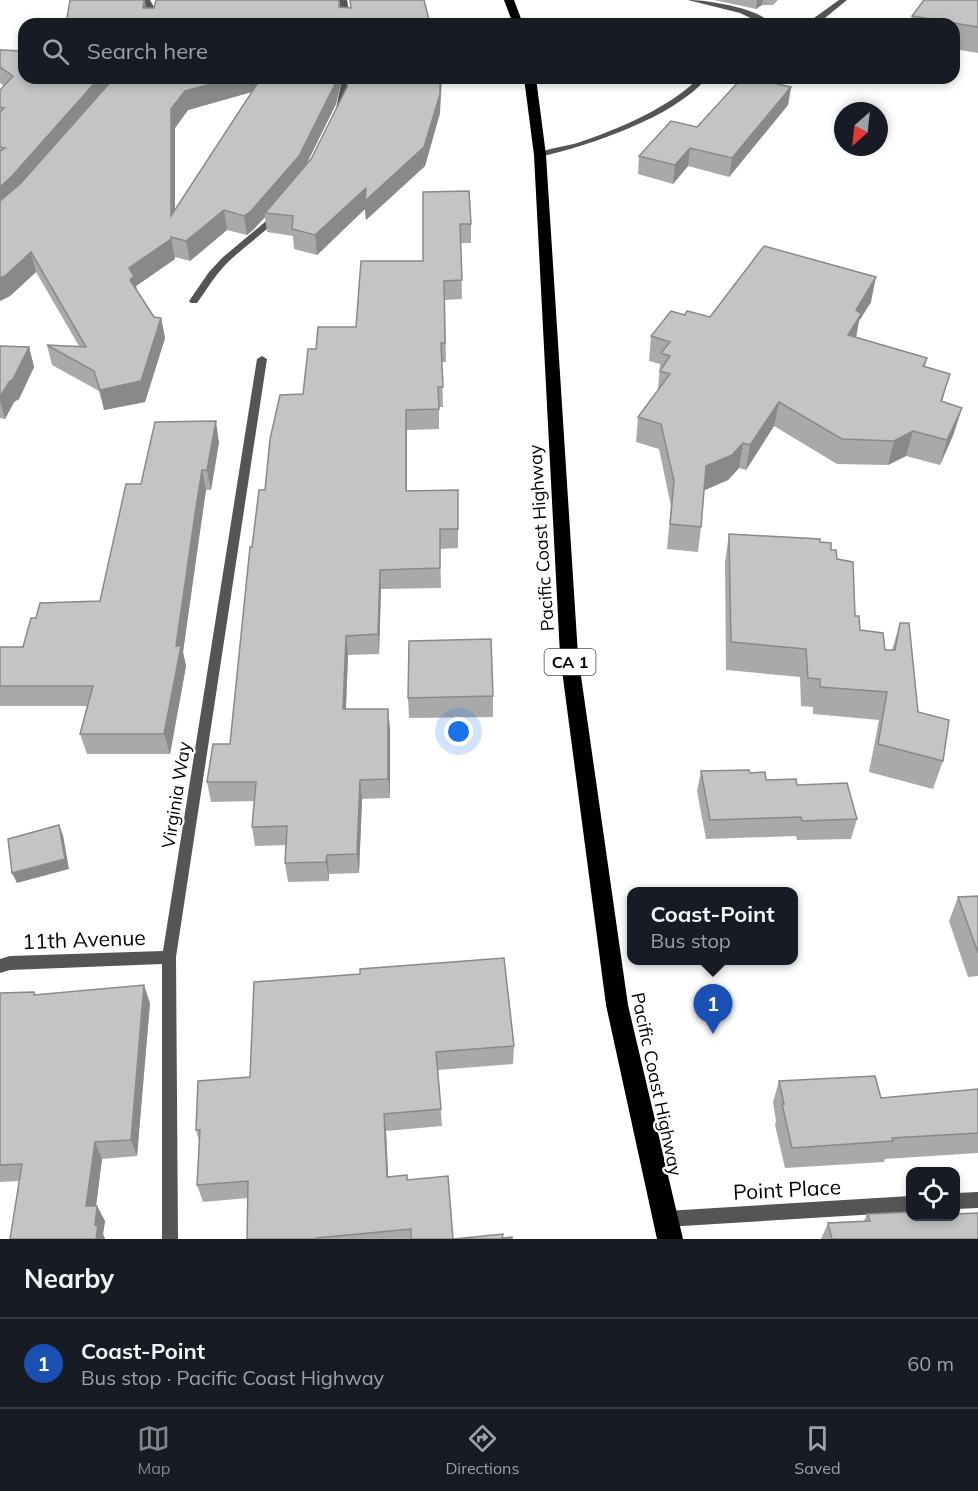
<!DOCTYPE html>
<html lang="en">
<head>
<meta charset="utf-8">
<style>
	body { margin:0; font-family:Mulish,sans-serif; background:#242831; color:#f1f3f6 }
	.controls { position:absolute; right:18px; bottom:18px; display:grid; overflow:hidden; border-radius:12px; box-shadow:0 3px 9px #0003 }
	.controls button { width:54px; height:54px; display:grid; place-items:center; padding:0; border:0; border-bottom:2px solid #363941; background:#171b24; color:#f1f3f6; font:30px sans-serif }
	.compass { position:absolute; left:834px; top:102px; width:54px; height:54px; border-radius:50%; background:#171b24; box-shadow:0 3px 9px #0003; rotate:207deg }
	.you { position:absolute; left:459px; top:732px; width:21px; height:21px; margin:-15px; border:4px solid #fff; border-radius:50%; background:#1a73e8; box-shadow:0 0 0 9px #1a73e833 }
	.badge { display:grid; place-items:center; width:39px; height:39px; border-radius:50%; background:#858687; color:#fff; font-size:20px; font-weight:700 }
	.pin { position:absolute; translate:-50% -50px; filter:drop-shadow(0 2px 3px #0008) }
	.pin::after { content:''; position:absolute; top:32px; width:21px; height:18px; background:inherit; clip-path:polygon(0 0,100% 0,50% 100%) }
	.popup { position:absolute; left:627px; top:887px; width:171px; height:78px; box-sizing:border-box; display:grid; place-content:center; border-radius:12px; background:#171b24; filter:drop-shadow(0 2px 4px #0005); font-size:20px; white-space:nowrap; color:#9ea1a6 }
	.popup b { font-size:22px; color:#f1f3f6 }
	.popup::after { content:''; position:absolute; left:50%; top:100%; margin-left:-12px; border:12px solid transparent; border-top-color:#171b24 }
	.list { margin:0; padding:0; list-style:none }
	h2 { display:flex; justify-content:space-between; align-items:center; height:78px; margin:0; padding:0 24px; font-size:26px }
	h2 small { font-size:20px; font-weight:400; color:#9ea1a6 }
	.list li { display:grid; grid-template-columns:39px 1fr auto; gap:18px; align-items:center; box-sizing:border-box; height:90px; padding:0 24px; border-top:2px solid #363941 }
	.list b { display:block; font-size:22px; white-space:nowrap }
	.list p { margin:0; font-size:20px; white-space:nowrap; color:#9ea1a6 }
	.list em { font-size:20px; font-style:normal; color:#9ea1a6 }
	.icon { flex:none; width:33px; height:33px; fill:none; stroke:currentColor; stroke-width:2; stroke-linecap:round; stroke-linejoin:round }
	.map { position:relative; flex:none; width:978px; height:1239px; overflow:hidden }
	.search { position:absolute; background:#171b24; box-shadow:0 3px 9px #0003; left:18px; right:18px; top:18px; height:66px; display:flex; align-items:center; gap:15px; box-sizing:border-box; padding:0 21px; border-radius:18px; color:#9ea1a6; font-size:22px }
	.sheet { height:168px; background:#171b24 }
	nav { display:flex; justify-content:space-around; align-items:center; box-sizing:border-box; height:84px; border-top:2px solid #363941; background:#171b24; font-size:16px; color:#9ea1a6 }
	nav a { display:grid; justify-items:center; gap:3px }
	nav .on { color:#858687 }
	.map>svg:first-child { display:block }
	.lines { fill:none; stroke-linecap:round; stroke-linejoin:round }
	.lane { fill:#555; fill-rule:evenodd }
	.street { fill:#555; fill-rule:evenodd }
	.highway { fill:#000; fill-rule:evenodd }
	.wall { fill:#a9a9a9; fill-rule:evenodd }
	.shaded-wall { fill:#898989 }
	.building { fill:#c4c4c4; stroke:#898989; stroke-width:1.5 }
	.labels { text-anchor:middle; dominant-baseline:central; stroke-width:4.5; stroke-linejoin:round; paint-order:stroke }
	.shield { fill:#fff; stroke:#4c4c4c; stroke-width:1.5 }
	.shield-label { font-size:16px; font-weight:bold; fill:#000 }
	.street-label { font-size:18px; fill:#000; stroke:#fff }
	.near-street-label { font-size:21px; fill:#000; stroke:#fff }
</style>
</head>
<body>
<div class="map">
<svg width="978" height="1239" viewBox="0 0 978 1239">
	<rect width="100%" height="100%" fill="#fff"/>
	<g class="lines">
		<path class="lane" d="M 688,0 C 707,0 760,8 771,24 L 763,24 L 740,13 Z
			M 699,78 L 707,78 C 673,118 590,145 540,157 L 536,155 C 548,147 566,147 580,142 C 619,129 670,107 699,78 Z"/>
		<path class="street" d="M 142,0 L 150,0 L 158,14 L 156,24 L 148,24 L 150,14 Z
			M 339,0 L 347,0 L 351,24 L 343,24 Z
			M 839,0 L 847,0 L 820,22 L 814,22 L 814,18 Z
			M 342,78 L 350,78 L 344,109 L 340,111 L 336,109 Z
			M 278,211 L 281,212 L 281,216 C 264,233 245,246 228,262 C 216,274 207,289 197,303 L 191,303 L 189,301 L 209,272 L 222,258 Z
			M 262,356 L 267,359 L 176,957 L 178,1239 L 162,1239 L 162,964 L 10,970 L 0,973 L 0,959 L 10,956 L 163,951 L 257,359 Z
			M 978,1192 L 978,1208 L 956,1209 L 956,1193 Z
			M 910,1196 L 910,1212 L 666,1227 L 660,1225 L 658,1219 L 660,1213 L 666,1211 Z"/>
		<path class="highway" d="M 504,0 L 514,0 L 523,24 L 513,24 Z
			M 524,78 L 536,78 L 546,155 L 578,655 L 628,1005 L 683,1239 L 657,1239 L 606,1005 L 560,655 L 534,155 Z"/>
	</g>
	<path class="wall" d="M 714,0 L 778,0 L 773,5 L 762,5 L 756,9 Z
		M 978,0 L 978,53 L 954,49 L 954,24 L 910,24 L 912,16 Z
		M 0,50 L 24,78 L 342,78 L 336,104 L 306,165 L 440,113 L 425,166 L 366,220 L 365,209 L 317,255 L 294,249 L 293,236 L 267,232 L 265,217 L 253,230 L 247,235 L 227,230 L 190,261 L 175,257 L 175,259 L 136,286 L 137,290 L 154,317 L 161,318 L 165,338 L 145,402 L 104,410 L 99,391 L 52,365 L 47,345 L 79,346 L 36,272 L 10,296 L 0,301 L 0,90 L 4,86 L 0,83 ZM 252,92 L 175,211 L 175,128 L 188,110 Z
		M 752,81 L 791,87 L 788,105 L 729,177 L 688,166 L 673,184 L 638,174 L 639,156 L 697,127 Z
		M 423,192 L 471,224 L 471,243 L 461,243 L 462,299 L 445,300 L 446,362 L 442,362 L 443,407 L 439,407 L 439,429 L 407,430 L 407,491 L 458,490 L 458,548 L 440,549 L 441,588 L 381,589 L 379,654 L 348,655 L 346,709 L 390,728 L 390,798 L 362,799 L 359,873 L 329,874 L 329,881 L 288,882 L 285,863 L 286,845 L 255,846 L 252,827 L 254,801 L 211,802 L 207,782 L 230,744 L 252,547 L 265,490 L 303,394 L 316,349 L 356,327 L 423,261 Z
		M 871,302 L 859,321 L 856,337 L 927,358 L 925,367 L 942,402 L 954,433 L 940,465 L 906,456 L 888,465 L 837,464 L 774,426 L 746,470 L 739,468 L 728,480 L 704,490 L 701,527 L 698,552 L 667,549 L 671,506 L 659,449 L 636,442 L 638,417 L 658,390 L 660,364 L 649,361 L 651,336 L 685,315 L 710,317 Z
		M 0,346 L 29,347 L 34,367 L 19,399 L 14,402 L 5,419 L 0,418 Z
		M 219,442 L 211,490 L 206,490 L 200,528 L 183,652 L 186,666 L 170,754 L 87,754 L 80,734 L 87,706 L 0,706 L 0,647 L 23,647 L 36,618 L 100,601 L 141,484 Z
		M 729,534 L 820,542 L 831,550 L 837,559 L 860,630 L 885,650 L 892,650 L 900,623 L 918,712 L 943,761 L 933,789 L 869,772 L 879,720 L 813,714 L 813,707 L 801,706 L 800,677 L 726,670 L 725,562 Z
		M 493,696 L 493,717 L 409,718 L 408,698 Z
		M 701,771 L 797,785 L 857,819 L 851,839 L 797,840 L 796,836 L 706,839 L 697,791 Z
		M 978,896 L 978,976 L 968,977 L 949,921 L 958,897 Z
		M 254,982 L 514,1046 L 513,1064 L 438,1070 L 442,1126 L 386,1131 L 388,1177 L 407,1180 L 453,1239 L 512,1239 L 247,1239 L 248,1198 L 203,1202 L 197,1185 L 199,1141 L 196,1130 L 250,1077 Z
		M 34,992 L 36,995 L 150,1003 L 137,1156 L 102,1159 L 96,1206 L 97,1206 L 105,1221 L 103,1234 L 105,1239 L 10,1239 L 20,1181 L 0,1182 L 0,993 Z
		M 779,1081 L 881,1098 L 978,1089 L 978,1153 L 885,1159 L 884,1162 L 785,1168 L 775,1125 L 776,1121 L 773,1102 Z
		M 867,1214 L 918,1218 L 978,1239 L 821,1239 L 828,1223 L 864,1221 Z"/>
	<path class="shaded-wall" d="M 144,0 L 145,0 L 148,14 L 143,8 Z
		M 757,0 L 763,0 L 762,5 L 756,9 Z
		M 99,78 L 119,78 L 0,211 L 0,187 Z
		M 234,78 L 268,78 L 269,87 L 188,110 L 175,128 L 175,236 L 171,216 L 171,109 L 185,91 Z
		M 336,78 L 342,78 L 336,104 L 301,175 L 265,213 L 265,217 L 253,230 L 247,235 L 244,216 Z
		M 440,78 L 442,78 L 440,113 L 425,166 L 366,220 L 365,209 L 317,255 L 315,235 Z
		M 791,87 L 788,105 L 729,177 L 732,158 Z
		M 690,148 L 688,166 L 673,184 L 675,165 Z
		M 224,210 L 227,230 L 190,261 L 186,241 Z
		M 171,237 L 175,259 L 136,286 L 138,296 L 130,280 L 129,268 Z
		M 31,252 L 36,272 L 10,296 L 0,301 L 0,278 Z
		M 876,277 L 871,302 L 859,321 L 856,338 L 848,335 L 856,310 Z
		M 161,318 L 165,338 L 145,402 L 104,410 L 100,390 Z
		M 29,347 L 34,367 L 19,399 L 14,402 L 5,419 L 0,400 L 0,397 Z
		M 950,374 L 943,398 L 934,426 L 941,401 Z
		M 779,402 L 774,426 L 746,470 L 750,445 Z
		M 962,408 L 954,433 L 940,465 L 947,440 Z
		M 406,410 L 407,430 L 407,511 L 406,491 Z
		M 216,421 L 219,442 L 211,490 L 207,470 Z
		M 913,431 L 906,456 L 888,465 L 894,441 Z
		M 743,443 L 739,468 L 728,480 L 703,491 L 706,466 Z
		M 202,470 L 206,490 L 183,652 L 186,666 L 170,754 L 164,734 L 176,646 Z
		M 380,570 L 381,589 L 379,654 L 378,634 Z
		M 346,636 L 348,655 L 345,729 L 343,709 Z
		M 388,709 L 390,728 L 390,798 L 388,779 Z
		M 360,780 L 362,799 L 359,873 L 357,854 Z
		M 59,825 L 63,835 L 69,869 L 17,883 L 12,873 Z
		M 327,855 L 329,874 L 329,881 L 326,862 Z
		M 144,985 L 150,1003 L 137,1156 L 131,1140 Z
		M 384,1114 L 386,1131 L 389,1193 L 387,1177 Z
		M 95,1142 L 102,1159 L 94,1222 L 86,1206 Z
		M 97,1206 L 105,1221 L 103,1234 L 105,1239 L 96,1239 L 95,1225 Z"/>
	<path class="building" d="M 70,0 L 144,0 L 143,8 L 154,8 L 156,0 L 339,0 L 339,7 L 351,8 L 350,0 L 424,0 L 430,24 L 66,24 Z
		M 924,0 L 978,0 L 978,27 L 912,16 Z
		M 0,50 L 24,51 L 24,78 L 99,78 L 12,176 L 0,187 L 0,151 L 5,148 L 0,147 L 0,112 L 4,108 L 0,107 L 0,90 L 13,76 L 0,67 Z
		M 114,78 L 234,78 L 185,91 L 171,109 L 171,216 L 261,78 L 336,78 L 334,86 L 299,156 L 251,211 L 244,216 L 224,210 L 186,241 L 171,237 L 171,239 L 129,268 L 134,276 L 130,280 L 154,317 L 161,318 L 141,381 L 100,390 L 94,371 L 47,345 L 86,347 L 31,252 L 5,276 L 0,278 L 0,201 L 21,183 Z
		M 348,78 L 440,78 L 440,94 L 424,147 L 365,201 L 366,188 L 315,235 L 292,229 L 293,216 L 265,213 L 311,159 L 347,87 Z
		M 741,79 L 752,81 L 754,79 L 791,87 L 732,158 L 690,148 L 675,165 L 639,156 L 671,121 L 697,127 Z
		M 469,191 L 471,224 L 460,224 L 462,280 L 444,281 L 445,343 L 441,343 L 443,387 L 438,387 L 439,409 L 406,410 L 406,491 L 458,490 L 458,529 L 440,529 L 440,568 L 380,570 L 378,634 L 346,636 L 343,709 L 388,709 L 388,779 L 360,780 L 357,854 L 327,855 L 326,862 L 285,863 L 287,826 L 252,827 L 256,782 L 207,782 L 213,744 L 230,744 L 250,547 L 252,547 L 259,490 L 265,490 L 270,439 L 280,395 L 303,394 L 308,349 L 316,349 L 318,327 L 356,327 L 361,261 L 423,261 L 423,192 Z
		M 764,246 L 876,277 L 856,310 L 861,314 L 848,335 L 927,358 L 923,366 L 950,374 L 941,401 L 962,408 L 947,440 L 913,431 L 894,441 L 842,439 L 779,402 L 750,445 L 743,443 L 732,455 L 706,466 L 701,527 L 670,524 L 674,481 L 661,424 L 638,417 L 670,374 L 660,371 L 670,356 L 661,353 L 670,342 L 651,336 L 671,311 L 685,315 L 687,311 L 710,317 Z
		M 0,346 L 29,347 L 13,379 L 9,382 L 0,397 Z
		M 216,421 L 207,470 L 202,470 L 196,507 L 176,646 L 181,646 L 164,734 L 80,734 L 93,686 L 0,686 L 0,647 L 23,647 L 31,618 L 36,618 L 40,603 L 100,601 L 126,484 L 141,484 L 155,422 Z
		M 729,534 L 820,539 L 820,542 L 831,543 L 831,550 L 836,550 L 837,559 L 853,562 L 855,616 L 859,616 L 860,630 L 883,633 L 885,650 L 895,650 L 900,623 L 909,623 L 918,712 L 949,720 L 943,761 L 878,744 L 887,692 L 820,687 L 820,679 L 808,678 L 806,649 L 731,642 Z
		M 491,639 L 493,696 L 408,698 L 409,641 Z
		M 749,770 L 750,773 L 765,772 L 766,780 L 796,779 L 797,785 L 847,783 L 857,819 L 802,821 L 801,817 L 710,820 L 701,771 Z
		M 59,825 L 65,859 L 12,873 L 8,839 Z
		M 978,896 L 978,953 L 958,897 Z
		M 504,958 L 514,1046 L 436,1052 L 441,1109 L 384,1114 L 387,1177 L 407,1175 L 407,1180 L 448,1176 L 453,1239 L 503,1234 L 502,1238 L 512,1237 L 512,1239 L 411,1239 L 411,1229 L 316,1238 L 316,1239 L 247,1239 L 248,1181 L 197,1185 L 200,1130 L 196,1130 L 198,1081 L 250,1077 L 254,982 L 360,974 L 360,969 Z
		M 144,985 L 131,1140 L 95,1142 L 86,1206 L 97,1206 L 95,1225 L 98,1224 L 96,1239 L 10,1239 L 22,1164 L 0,1165 L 0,993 L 34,992 L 34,995 Z
		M 875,1076 L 881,1098 L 978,1089 L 978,1133 L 892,1138 L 893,1141 L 792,1148 L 782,1104 L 784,1104 L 779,1081 Z
		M 910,1212 L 910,1216 L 917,1216 L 918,1218 L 933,1216 L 956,1216 L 956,1214 L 978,1213 L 978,1239 L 832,1239 L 828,1223 L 870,1221 L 867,1214 Z"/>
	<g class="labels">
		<rect class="shield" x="544.5" y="649" width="51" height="26" rx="4.5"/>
		<g class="shield-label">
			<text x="570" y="662">CA 1</text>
		</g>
		<g class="street-label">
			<text transform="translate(541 538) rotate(-94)">Pacific Coast Highway</text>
			<text transform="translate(176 795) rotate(-81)">Virginia Way</text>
			<text transform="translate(657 1084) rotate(78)">Pacific Coast Highway</text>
		</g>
		<g class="near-street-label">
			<text transform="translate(84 939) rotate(-2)">11th Avenue</text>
			<text transform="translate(787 1189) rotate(-3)">Point Place</text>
		</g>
	</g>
</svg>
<div class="controls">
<button><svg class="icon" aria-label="locate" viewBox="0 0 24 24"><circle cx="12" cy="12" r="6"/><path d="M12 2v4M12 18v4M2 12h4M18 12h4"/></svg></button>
</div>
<svg class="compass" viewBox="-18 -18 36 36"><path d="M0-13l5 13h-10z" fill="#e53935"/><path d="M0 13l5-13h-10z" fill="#9ea1a6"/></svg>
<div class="you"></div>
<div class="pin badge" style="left:713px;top:1034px;background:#1a4fb4">1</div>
<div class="popup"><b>Coast-Point</b>Bus stop</div>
<div class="search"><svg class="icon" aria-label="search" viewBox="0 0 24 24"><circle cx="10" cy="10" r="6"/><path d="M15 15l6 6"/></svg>Search here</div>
</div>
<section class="sheet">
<h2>Nearby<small></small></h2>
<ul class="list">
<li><span class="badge" style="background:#1a4fb4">1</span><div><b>Coast-Point</b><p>Bus stop · Pacific Coast Highway</p></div><em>60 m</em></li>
</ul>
</section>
<nav>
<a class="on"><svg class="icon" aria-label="map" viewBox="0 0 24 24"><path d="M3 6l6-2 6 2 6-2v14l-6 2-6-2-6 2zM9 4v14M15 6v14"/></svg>Map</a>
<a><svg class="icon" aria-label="directions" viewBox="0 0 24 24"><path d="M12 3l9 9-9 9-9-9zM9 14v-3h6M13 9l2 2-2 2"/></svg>Directions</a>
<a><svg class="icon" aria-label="saved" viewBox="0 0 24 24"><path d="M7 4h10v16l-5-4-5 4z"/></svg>Saved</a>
</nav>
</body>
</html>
